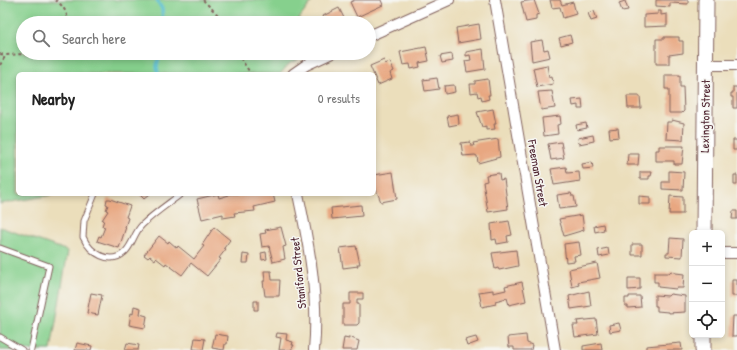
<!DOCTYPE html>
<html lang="en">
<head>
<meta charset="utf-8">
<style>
	body { margin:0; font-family:"Patrick Hand",sans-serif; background:#f6f6f6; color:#222 }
	.controls { position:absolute; right:12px; bottom:12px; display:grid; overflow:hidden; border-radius:6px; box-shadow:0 2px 6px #0003 }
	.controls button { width:36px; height:36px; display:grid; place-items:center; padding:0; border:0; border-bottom:1px solid #e0e0e0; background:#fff; color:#222; font:20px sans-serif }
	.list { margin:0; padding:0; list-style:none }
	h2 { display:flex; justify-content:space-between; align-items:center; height:52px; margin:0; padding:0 16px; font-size:17px }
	h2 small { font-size:13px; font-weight:400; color:#767676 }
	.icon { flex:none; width:22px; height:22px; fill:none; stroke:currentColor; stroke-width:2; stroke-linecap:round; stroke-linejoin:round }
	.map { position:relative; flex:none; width:737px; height:350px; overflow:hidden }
	.search { position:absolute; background:#fff; box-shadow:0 2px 6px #0003; left:16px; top:16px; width:360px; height:44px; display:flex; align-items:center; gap:10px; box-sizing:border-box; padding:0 14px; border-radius:22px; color:#767676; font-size:15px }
	.panel { position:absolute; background:#fff; box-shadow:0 2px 6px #0003; left:16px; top:72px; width:360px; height:124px; border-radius:6px }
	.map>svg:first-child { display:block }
	.green { fill:#86d08d; stroke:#68785c }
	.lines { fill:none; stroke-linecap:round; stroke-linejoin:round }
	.stream { stroke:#53bdcf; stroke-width:3.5 }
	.building { fill:#e8a781 }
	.lane-casing { stroke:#82625d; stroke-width:7 }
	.street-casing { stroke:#82625d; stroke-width:12 }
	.primary-casing { stroke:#82625d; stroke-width:17 }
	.path { stroke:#82625d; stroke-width:2; stroke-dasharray:3 3; stroke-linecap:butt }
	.lane { stroke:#fff; stroke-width:5 }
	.street { stroke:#fff; stroke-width:10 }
	.primary { stroke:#fff; stroke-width:15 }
	.labels { text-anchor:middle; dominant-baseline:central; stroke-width:3; stroke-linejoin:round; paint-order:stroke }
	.street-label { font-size:12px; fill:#4a1f2b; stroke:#f6f6f2 }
</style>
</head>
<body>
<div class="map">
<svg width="737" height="350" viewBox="0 0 737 350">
	<rect width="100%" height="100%" fill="#f6f6f2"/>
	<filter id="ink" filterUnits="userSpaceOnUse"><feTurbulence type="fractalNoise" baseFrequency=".025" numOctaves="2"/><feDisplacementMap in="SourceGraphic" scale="8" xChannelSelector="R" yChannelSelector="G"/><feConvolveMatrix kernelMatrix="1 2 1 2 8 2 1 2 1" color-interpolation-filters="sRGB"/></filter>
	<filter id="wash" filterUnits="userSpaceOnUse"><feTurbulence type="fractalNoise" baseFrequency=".012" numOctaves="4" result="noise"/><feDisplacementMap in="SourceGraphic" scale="16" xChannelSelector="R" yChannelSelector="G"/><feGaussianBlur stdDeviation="0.9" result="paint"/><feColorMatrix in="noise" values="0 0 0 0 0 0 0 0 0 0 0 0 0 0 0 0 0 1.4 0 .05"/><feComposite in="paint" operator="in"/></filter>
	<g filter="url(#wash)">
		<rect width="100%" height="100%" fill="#ebdebb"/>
		<path class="green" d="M 0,0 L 313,0 L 296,23 L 23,23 L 23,53 L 293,53 L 298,60 L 290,63 L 280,74 L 18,74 L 18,194 L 57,194 L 0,204 Z
			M 0,227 L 68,251 L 51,350 L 0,350 Z"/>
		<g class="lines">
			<path class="stream" d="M 157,0 L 162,9 L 163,23
				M 158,74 L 157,66 L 160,53"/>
		</g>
		<g id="blocks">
			<path class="building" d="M 355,0 L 381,0 L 383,5 L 357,17 L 350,2 Z
				M 534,0 L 539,14 L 536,15 L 536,20 L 526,22 L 521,2 Z
				M 550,0 L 560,0 L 562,5 L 573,2 L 576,14 L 563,18 L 560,7 L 552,8 Z
				M 656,0 L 688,0 L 688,4 L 670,3 L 670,7 L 656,6 Z
				M 625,1 L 628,10 L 622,11 L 619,3 Z
				M 339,8 L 346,22 L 326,23 L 323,16 Z
				M 594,11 L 597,19 L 591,21 L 588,13 Z
				M 658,11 L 661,11 L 661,15 L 667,14 L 667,26 L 644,27 L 644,15 L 658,14 Z
				M 479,24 L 481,39 L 458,43 L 456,28 Z
				M 570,35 L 572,42 L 561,45 L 559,38 Z
				M 664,37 L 679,37 L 679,41 L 683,41 L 683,53 L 669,55 L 669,64 L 656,64 L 656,39 L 664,39 Z
				M 542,40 L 544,50 L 548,49 L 550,57 L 532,61 L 530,42 Z
				M 426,47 L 429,61 L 419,63 L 420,67 L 411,69 L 410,64 L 403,65 L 400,52 Z
				M 483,49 L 485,69 L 467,72 L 465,61 L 471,60 L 470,55 L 466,56 L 466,52 Z
				M 452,54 L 453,61 L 442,63 L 440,56 Z
				M 384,60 L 385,64 L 390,62 L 394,71 L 390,73 L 392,79 L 378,85 L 370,66 Z
				M 547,65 L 549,77 L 552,76 L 553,84 L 537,87 L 533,68 Z
				M 665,75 L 680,75 L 680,87 L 683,87 L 684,111 L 682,113 L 669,113 L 669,89 L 665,89 Z
				M 437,78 L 439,89 L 425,91 L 423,80 Z
				M 488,79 L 490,95 L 488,95 L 489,99 L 482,101 L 481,96 L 478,97 L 477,92 L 471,93 L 470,84 L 475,84 L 475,81 Z
				M 454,85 L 455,92 L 445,94 L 444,86 Z
				M 733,87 L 737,87 L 737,108 L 733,108 L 733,97 L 731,97 L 731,93 L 733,93 Z
				M 552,91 L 555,108 L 541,110 L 538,92 Z
				M 627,96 L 640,96 L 641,108 L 628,108 Z
				M 582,99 L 583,109 L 578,109 L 578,105 L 573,106 L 572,100 Z
				M 493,109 L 496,124 L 494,124 L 495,129 L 486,130 L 486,126 L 482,127 L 477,112 Z
				M 458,114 L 459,124 L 449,126 L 447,116 Z
				M 560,116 L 561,124 L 557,125 L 558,134 L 544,136 L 542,118 Z
				M 672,120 L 684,123 L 683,140 L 666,139 L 667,122 L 672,122 Z
				M 586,123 L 587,128 L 577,130 L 576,125 Z
				M 618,128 L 619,137 L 610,138 L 609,129 Z
				M 593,135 L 594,141 L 579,144 L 578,138 Z
				M 498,139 L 500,157 L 478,163 L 477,156 L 475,155 L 463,156 L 461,143 L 470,142 L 471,146 L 474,146 L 473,143 Z
				M 733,140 L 737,140 L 737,150 L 733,150 Z
				M 561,142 L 564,158 L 551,160 L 548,144 Z
				M 659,146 L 684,146 L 682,164 L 674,164 L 674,161 L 656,161 L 656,150 L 659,150 Z
				M 628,154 L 639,154 L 638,165 L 627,165 Z
				M 592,162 L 593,168 L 583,169 L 582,164 Z
				M 566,167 L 567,173 L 579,172 L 580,181 L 554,185 L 551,169 Z
				M 669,171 L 684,172 L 683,190 L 662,189 L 662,182 L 669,182 Z
				M 393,172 L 397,199 L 381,202 L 374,184 L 374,175 Z
				M 640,172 L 652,172 L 651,176 L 649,176 L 649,179 L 640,179 Z
				M 499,173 L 500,180 L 504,179 L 508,209 L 488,212 L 483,182 L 487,181 L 486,175 Z
				M 734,175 L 737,175 L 737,185 L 734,185 Z
				M 571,193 L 572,196 L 574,196 L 576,207 L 559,209 L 557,195 Z
				M 139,194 L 150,194 L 144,199 Z
				M 218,194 L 219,198 L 229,195 L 229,194 L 273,194 L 275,202 L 254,207 L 255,211 L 234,213 L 235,216 L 223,218 L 223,214 L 202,219 L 197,199 Z
				M 639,196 L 650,197 L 650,204 L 639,204 Z
				M 670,196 L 683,197 L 683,214 L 669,214 Z
				M 107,199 L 110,199 L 130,206 L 126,217 L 128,218 L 125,227 L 126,227 L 119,248 L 97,241 L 99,236 L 101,237 L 105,227 L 102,226 L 104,220 L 102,220 L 108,211 L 106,210 L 108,205 L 106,204 Z
				M 361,205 L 362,216 L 332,219 L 331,208 Z
				M 733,211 L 737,211 L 737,219 L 732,219 Z
				M 582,215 L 584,230 L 564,236 L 559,219 Z
				M 509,221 L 512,235 L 507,236 L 508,242 L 497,244 L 496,239 L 492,240 L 491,224 Z
				M 603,224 L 604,230 L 595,232 L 594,226 Z
				M 214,227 L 230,240 L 224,248 L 226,249 L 219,258 L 221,259 L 207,276 L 191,263 L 182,275 L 166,263 L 165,265 L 156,258 L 155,260 L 150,256 L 148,258 L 144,255 L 159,236 L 168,243 L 169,241 L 177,248 L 178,246 L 194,259 L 204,246 L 202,245 Z
				M 281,227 L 286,246 L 283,247 L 285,259 L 273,262 L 269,246 L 262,247 L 260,234 L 266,233 L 265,230 Z
				M 670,238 L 683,239 L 682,257 L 666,256 L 666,253 L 669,253 Z
				M 579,242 L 581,255 L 574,256 L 575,261 L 566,262 L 564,244 Z
				M 632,244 L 642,244 L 642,255 L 632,255 Z
				M 356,246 L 360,264 L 357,264 L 358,266 L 343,268 L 340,248 Z
				M 608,248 L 609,255 L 599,257 L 598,250 Z
				M 516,250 L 518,266 L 499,270 L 498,268 L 495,269 L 492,253 Z
				M 266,252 L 267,259 L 262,260 L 261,253 Z
				M 243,254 L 249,255 L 248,263 L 242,263 Z
				M 597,263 L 600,278 L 578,282 L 579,285 L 572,287 L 569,269 Z
				M 264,271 L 271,271 L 272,280 L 280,280 L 279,296 L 265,296 L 263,281 L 265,281 Z
				M 671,271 L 676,273 L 684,274 L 683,288 L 676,288 L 676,289 L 658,287 L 658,282 L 654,282 L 654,273 L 669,273 Z
				M 628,278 L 640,278 L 640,289 L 628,290 Z
				M 732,280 L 737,280 L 737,296 L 732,296 Z
				M 522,282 L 526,301 L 509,305 L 507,298 L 495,301 L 496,304 L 482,307 L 479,292 L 493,290 L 493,293 L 506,290 L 505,286 Z
				M 589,291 L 591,306 L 571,309 L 569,296 Z
				M 91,293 L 102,295 L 98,315 L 87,313 Z
				M 350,293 L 363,293 L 363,299 L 357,299 L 357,304 L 359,304 L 359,323 L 357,325 L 343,325 L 343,304 L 350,304 Z
				M 670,294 L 685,296 L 685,312 L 668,313 L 668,312 L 657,311 L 657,306 L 655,306 L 655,295 L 668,296 Z
				M 629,296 L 640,296 L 641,307 L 628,308 L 628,306 L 625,306 L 625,298 L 629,298 Z
				M 254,301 L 258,301 L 258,310 L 254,310 Z
				M 134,306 L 141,308 L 140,314 L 147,316 L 145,328 L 129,325 L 131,313 L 133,314 Z
				M 733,316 L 737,316 L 737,336 L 732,336 Z
				M 596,319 L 598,334 L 575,337 L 573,325 L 578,325 L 577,321 Z
				M 619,323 L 621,330 L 610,332 L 609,325 Z
				M 277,333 L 287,334 L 286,340 L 293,342 L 292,345 L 294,345 L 291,350 L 279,350 L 281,338 L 276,337 Z
				M 215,334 L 228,336 L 227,344 L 225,344 L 224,350 L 212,348 Z
				M 526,335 L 527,343 L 532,345 L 531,350 L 514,350 L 514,347 L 509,347 L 508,337 Z
				M 349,337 L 359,341 L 357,350 L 342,350 L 344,338 L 349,339 Z
				M 476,337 L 478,342 L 467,346 L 465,340 Z
				M 195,338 L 205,339 L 203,350 L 193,349 Z
				M 77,343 L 92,346 L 91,350 L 75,350 Z
				M 127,343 L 139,345 L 138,350 L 125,350 Z
				M 601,343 L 602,350 L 583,350 L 583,346 Z
				M 681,343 L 682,350 L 646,350 L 646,346 Z"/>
		</g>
	</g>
	<g filter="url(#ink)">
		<use href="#blocks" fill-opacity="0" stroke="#82625d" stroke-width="1"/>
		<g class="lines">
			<defs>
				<path id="lane" d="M 95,194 L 84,221 L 83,237 C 90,253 110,266 125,252 C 133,244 134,233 142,225 C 153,214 168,204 181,194
					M 0,248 L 49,266 L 31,350
					M 0,337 L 22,350"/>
				<path id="street" d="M 495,0 L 555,350
					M 369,36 L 449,0
					M 706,65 L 737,65
					M 293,74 L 306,65 L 332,53
					M 298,194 C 309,245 319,297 314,350
					M 722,253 L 737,253"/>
				<path id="primary" d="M 704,233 L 706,0
					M 703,350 L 703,335"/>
			</defs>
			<use href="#lane" class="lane-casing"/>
			<use href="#street" class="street-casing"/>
			<use href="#primary" class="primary-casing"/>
			<path class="path" d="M 55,0 C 63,5 68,13 68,23
				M 203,0 L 219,16 L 222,23
				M 237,53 L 251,74
				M 0,54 L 6,55
				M 0,65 L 6,55 L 42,53"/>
			<use href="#lane" class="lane"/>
			<use href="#street" class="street"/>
			<use href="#primary" class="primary"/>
		</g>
	</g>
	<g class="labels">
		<g class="street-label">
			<text transform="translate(705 116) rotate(-89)">Lexington Street</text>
			<text transform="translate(538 173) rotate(80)">Freeman Street</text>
			<text transform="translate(298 273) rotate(-96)">Staniford Street</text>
		</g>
	</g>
</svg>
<div class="controls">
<button>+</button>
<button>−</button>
<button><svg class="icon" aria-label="locate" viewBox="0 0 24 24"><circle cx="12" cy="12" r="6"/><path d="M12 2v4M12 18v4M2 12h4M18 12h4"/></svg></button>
</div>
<div class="search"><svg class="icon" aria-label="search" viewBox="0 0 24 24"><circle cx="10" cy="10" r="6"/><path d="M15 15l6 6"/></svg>Search here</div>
<section class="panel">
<h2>Nearby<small>0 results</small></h2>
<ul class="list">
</ul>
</section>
</div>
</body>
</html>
